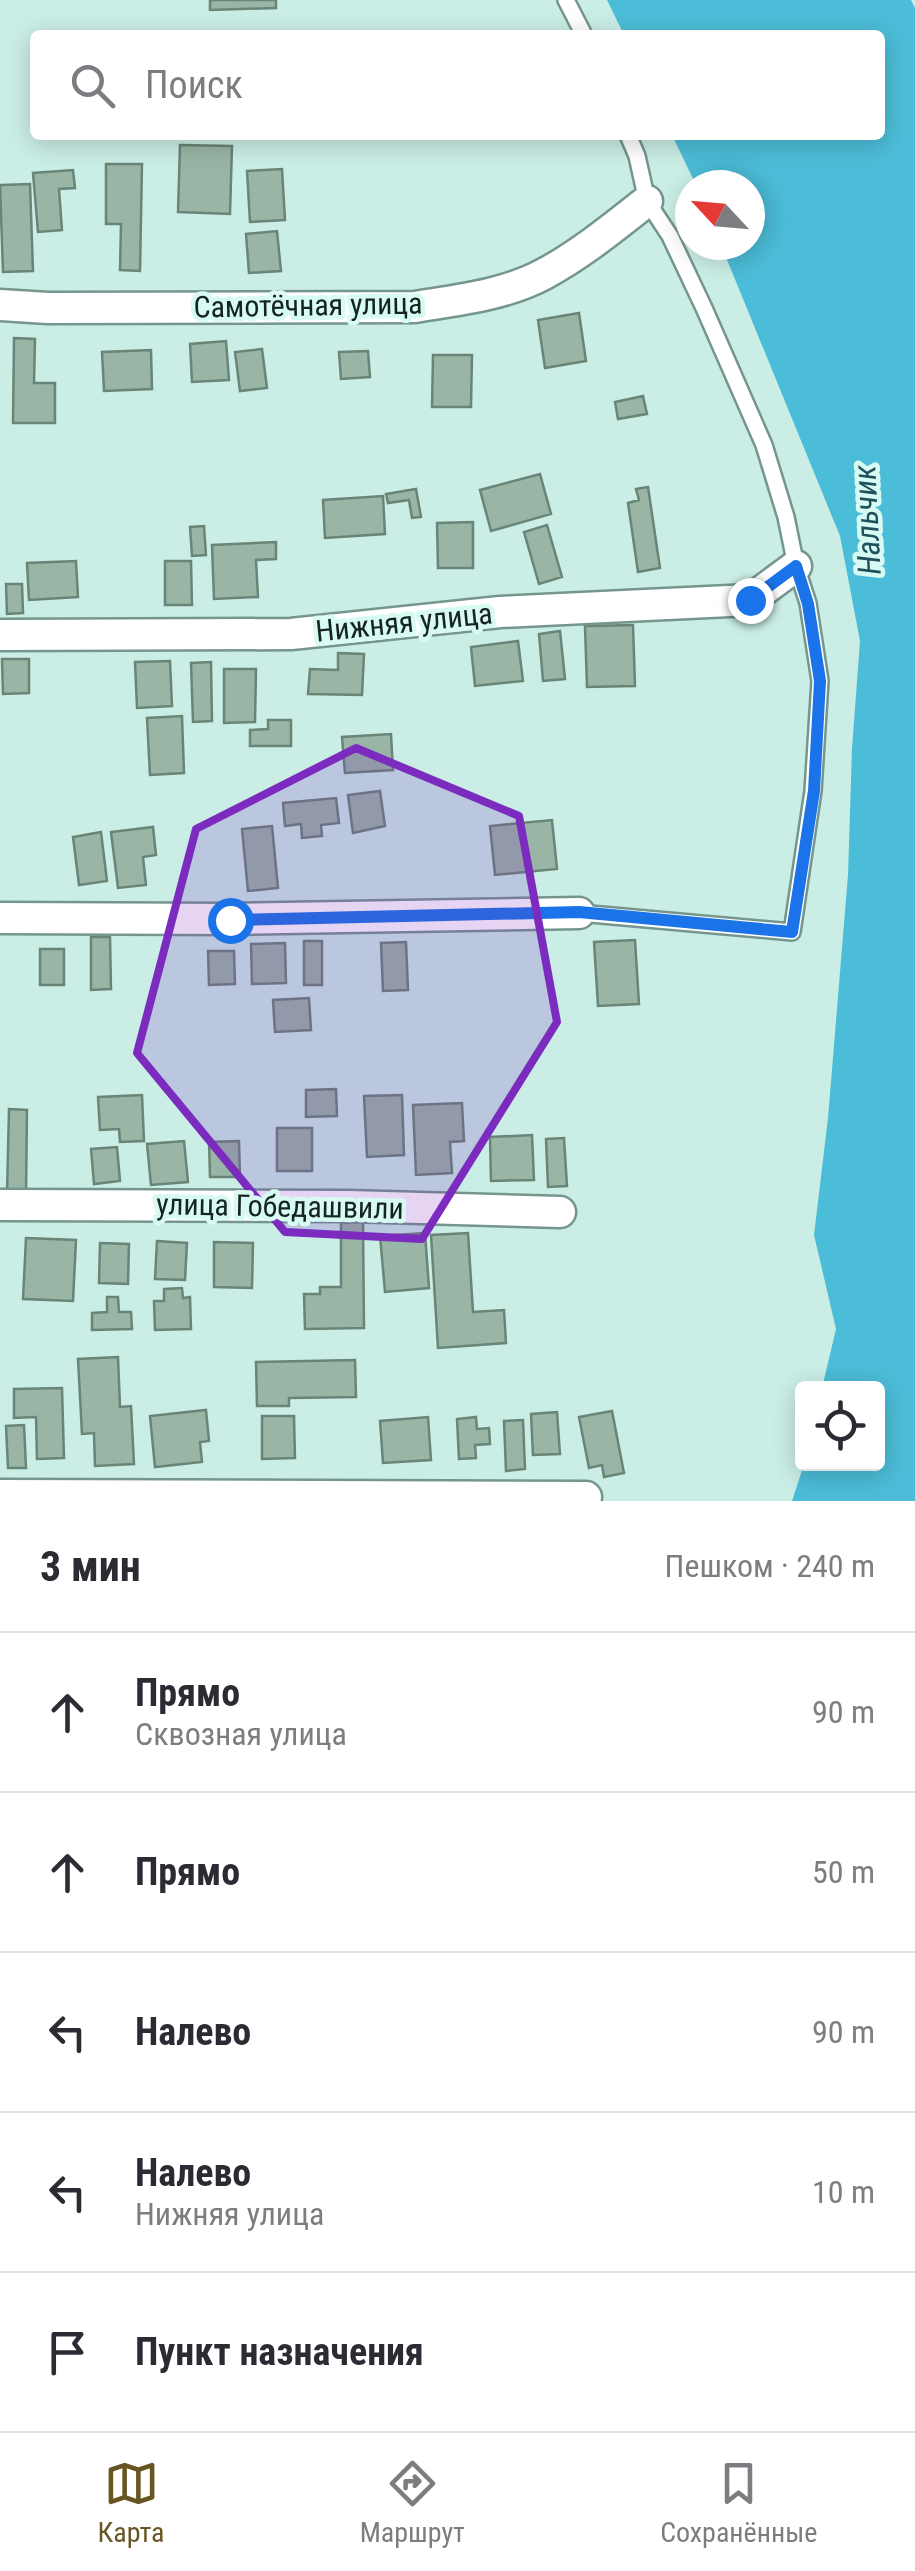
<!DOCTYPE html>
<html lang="ru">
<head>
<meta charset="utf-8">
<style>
	body { margin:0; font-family:"Roboto Condensed",sans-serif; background:#f2f2f3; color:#2b2b33 }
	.controls { position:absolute; right:30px; bottom:30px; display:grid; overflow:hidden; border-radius:10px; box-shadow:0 5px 25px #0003 }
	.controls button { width:90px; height:90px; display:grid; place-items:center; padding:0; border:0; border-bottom:2px solid #e1e1e2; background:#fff; color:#2b2b33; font:50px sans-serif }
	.compass { position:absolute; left:675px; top:170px; width:90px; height:90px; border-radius:50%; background:#fff; box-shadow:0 5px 25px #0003; rotate:296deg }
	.stop { position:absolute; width:30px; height:30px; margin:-22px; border:8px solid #1a73e8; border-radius:50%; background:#fff }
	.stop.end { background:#1a73e8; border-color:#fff; box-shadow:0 2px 10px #0008 }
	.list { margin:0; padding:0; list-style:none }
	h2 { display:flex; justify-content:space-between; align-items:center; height:130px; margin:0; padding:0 40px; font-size:42px }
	h2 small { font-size:32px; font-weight:400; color:#7c7c81 }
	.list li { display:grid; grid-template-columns:65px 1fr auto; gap:30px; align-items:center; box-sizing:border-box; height:160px; padding:0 40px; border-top:2px solid #e1e1e2 }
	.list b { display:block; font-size:38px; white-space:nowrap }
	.list p { margin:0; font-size:32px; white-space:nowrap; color:#7c7c81 }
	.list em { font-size:32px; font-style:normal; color:#7c7c81 }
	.icon { flex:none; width:55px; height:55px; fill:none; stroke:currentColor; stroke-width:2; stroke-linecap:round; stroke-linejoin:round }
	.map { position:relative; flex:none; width:915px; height:1501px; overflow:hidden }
	.search { position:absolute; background:#fff; box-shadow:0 5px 25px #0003; left:30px; right:30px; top:30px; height:110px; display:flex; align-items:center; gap:25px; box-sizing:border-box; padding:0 35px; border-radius:10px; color:#7c7c81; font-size:38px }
	.sheet { height:930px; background:#fff }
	nav { display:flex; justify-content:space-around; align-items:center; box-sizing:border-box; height:140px; border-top:2px solid #e1e1e2; background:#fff; font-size:28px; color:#7c7c81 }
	nav a { display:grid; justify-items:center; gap:5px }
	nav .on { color:#675523 }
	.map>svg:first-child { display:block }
	.water { fill:#4cbdd8 }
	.building { fill:#98b5a5; stroke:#698577; stroke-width:2.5 }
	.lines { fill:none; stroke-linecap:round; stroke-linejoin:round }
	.lane-casing { stroke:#75968f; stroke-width:20 }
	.street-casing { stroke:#75968f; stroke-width:35 }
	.lane { stroke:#fff; stroke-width:15 }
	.street { stroke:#fff; stroke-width:30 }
	.route { stroke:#1a73e8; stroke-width:12 }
	.marked { fill:#7b2cbf; fill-opacity:0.2; stroke:#7b2cbf; stroke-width:8; stroke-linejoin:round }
	.labels { text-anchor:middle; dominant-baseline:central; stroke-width:9; stroke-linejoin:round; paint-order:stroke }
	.street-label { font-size:30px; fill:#162320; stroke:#d7fbf3 }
	.water-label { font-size:32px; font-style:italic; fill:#1f505c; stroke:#d7fbf3 }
</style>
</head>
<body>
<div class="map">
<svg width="915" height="1501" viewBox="0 0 915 1501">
	<rect width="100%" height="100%" fill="#caeee6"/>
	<path class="water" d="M 607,0 L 911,0 L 915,8 L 915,1501 L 792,1501 L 804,1464 L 878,1464 L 878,1389 L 822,1388 L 836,1329 L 814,1235 L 828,1118 L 848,875 L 852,748 L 860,641 L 840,536 L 721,245 L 750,245 L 750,185 L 696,185 L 672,135 L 880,135 L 880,35 L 624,35 Z"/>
	<path class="building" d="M 210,0 L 276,0 L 276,8 L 210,10 Z
		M 180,145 L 232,146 L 230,214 L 178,212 Z
		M 106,164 L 142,164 L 140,271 L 120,270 L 121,224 L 106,224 Z
		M 282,169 L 285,220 L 250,222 L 247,171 Z
		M 73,170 L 75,188 L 59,189 L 62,230 L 38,232 L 33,173 Z
		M 30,184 L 33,271 L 3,272 L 0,185 Z
		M 277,231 L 281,271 L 249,273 L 246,234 Z
		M 579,313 L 586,361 L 545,368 L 538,320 Z
		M 14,338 L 35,339 L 34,383 L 55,383 L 55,423 L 13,423 Z
		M 226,341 L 229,380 L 192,382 L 190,344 Z
		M 262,349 L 267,388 L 240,391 L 235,352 Z
		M 151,350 L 152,389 L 104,391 L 102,352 Z
		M 368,351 L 370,377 L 341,379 L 339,352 Z
		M 433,355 L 472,355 L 471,407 L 432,407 Z
		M 643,396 L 647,414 L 618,419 L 615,402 Z
		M 540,474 L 551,514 L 491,531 L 480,490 Z
		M 648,487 L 660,568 L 638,572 L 628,503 L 639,500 L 636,489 Z
		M 416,489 L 421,517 L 412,518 L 409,500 L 388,503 L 386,494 Z
		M 383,496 L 385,534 L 325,538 L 323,500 Z
		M 473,522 L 473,568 L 438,568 L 437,523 Z
		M 547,525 L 562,577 L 539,584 L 524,532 Z
		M 204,526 L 206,555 L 192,556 L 190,527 Z
		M 276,542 L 276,559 L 256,560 L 258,597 L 214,599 L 212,545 Z
		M 76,561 L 78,597 L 29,600 L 27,563 Z
		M 165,561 L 191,561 L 192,605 L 165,605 Z
		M 6,584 L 22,584 L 23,613 L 7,614 Z
		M 633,625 L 635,686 L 587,687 L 585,626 Z
		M 560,631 L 565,679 L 543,681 L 539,634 Z
		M 518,641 L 523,681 L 475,686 L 471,647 Z
		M 338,653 L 364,654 L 362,695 L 308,694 L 310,669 L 338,670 Z
		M 2,659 L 29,659 L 29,693 L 3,694 Z
		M 170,661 L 172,706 L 137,708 L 135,662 Z
		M 211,662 L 212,721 L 193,722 L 191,663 Z
		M 224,669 L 256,669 L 255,722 L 224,723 Z
		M 182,716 L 184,773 L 150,775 L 147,718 Z
		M 268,720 L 291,720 L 291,746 L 250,746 L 250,730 L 268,729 Z
		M 391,734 L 393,770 L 345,773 L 342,737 Z
		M 380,791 L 385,826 L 353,833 L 348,795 Z
		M 336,798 L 339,823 L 321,825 L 322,836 L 302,838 L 301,824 L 285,826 L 283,803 Z
		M 552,820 L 557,869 L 495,875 L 490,826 Z
		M 272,826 L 278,888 L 248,891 L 242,829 Z
		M 153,827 L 156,855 L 143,857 L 146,885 L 118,888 L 111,832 Z
		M 101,832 L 107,881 L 79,885 L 73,837 Z
		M 91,937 L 110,937 L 111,989 L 91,990 Z
		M 635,940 L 639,1004 L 598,1006 L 594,942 Z
		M 304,941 L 322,941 L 322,985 L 304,985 Z
		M 406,942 L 408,990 L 383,991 L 381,943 Z
		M 285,943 L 286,983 L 252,984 L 251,944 Z
		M 40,949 L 64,949 L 64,985 L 40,985 Z
		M 208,951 L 234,951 L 235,984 L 209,985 Z
		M 309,998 L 311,1030 L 275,1032 L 273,1000 Z
		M 336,1089 L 337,1116 L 306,1117 L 306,1090 Z
		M 142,1095 L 144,1141 L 120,1142 L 119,1129 L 100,1130 L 98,1097 Z
		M 402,1095 L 404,1155 L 367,1157 L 364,1096 Z
		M 462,1103 L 464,1141 L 450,1142 L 452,1173 L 416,1175 L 413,1105 Z
		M 9,1109 L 27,1110 L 26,1194 L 7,1194 Z
		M 277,1128 L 312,1128 L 312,1171 L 277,1171 Z
		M 532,1135 L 534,1180 L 491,1181 L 490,1137 Z
		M 564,1138 L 567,1186 L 548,1187 L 546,1139 Z
		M 184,1141 L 188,1182 L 151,1185 L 147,1144 Z
		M 239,1141 L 240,1177 L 210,1177 L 209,1142 Z
		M 117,1147 L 120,1181 L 94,1184 L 91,1149 Z
		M 363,1222 L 364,1328 L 305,1329 L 304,1294 L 320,1294 L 320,1287 L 341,1287 L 341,1223 Z
		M 425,1233 L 429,1288 L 385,1292 L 380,1236 Z
		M 468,1233 L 473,1312 L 504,1310 L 506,1343 L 438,1348 L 431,1235 Z
		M 26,1238 L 76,1240 L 73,1301 L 23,1299 Z
		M 157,1241 L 187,1243 L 185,1280 L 155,1279 Z
		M 214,1242 L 253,1243 L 252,1288 L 214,1287 Z
		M 100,1243 L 129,1244 L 128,1284 L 99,1283 Z
		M 182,1288 L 183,1298 L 190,1297 L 191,1329 L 155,1330 L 154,1301 L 164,1301 L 164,1289 Z
		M 107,1297 L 118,1297 L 119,1312 L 131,1312 L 132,1329 L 92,1330 L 92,1313 L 107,1312 Z
		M 118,1357 L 120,1407 L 131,1406 L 134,1464 L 95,1466 L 94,1433 L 82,1434 L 78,1359 Z
		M 355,1360 L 356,1397 L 289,1398 L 289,1406 L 257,1406 L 256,1362 Z
		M 62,1388 L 64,1458 L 37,1459 L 36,1417 L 14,1418 L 14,1389 Z
		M 206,1410 L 209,1441 L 200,1442 L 202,1462 L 155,1467 L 150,1416 Z
		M 612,1411 L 624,1473 L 604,1477 L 602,1465 L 589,1468 L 579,1417 Z
		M 557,1412 L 560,1454 L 533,1455 L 531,1414 Z
		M 262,1416 L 294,1416 L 295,1458 L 262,1459 Z
		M 428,1417 L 431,1460 L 383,1463 L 380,1421 Z
		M 476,1417 L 477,1429 L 489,1428 L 490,1444 L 475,1445 L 476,1458 L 459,1459 L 457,1419 Z
		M 523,1420 L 525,1469 L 506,1471 L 504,1421 Z
		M 24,1425 L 26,1468 L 8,1468 L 6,1426 Z"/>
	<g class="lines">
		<defs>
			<path id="lane" d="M 566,0 L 584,35
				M 579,913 L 792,932 L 813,791 L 820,681 L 808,603 L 796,566 L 786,517 L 764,445 L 704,308 L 670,236 L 647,201 L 637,156 L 628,135"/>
			<path id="street" d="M 0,305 L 48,308 L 415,307 C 458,300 505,295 544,274 C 581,254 614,227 647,201
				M 0,635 L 291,634 L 500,612 L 750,600 L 796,566
				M 0,918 L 230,919 L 579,913
				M 0,1205 L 349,1206 L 560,1212
				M 0,1495 L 586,1497"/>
		</defs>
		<use href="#lane" class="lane-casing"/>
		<use href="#street" class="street-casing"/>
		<use href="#lane" class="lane"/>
		<use href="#street" class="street"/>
	</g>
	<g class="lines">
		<path class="route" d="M 230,920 L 579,912 L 792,932 L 814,791 L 820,681 L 808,604 L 796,566 L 750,600"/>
	</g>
	<path class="marked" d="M 356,748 L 519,816 L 557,1022 L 422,1239 L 285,1232 L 137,1053 L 196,829 Z"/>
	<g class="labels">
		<g class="street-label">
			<text transform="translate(308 305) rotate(-1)">Самотёчная улица</text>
			<text transform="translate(404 622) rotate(-6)">Нижняя улица</text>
			<text transform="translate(280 1206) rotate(1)">улица Гобедашвили</text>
		</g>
		<g class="water-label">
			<text transform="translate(867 520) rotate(-93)">Нальчик</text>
		</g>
	</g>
</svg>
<div class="controls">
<button><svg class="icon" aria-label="locate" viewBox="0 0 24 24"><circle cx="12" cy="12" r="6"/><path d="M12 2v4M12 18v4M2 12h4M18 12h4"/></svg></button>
</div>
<svg class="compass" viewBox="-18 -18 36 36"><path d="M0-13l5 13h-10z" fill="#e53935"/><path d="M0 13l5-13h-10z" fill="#7c7c81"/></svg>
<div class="stop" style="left:230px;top:920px"></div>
<div class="stop end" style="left:750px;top:600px"></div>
<div class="search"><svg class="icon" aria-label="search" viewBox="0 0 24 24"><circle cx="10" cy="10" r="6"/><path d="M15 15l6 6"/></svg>Поиск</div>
</div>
<section class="sheet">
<h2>3 мин<small>Пешком · 240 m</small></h2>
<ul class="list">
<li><svg class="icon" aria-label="ahead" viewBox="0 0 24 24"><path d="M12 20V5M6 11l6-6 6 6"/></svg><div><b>Прямо</b><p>Сквозная улица</p></div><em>90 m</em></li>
<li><svg class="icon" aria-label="ahead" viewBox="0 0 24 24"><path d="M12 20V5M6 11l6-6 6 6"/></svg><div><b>Прямо</b></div><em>50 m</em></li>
<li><svg class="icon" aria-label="left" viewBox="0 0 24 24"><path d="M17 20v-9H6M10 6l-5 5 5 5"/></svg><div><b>Налево</b></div><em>90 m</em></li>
<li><svg class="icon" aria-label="left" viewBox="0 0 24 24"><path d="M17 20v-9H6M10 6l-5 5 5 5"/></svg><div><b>Налево</b><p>Нижняя улица</p></div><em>10 m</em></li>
<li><svg class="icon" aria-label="arrive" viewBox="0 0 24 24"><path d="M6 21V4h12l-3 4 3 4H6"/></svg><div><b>Пункт назначения</b></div></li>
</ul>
</section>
<nav>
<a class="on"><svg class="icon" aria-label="map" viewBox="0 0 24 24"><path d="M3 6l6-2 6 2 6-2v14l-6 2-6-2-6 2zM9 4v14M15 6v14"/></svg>Карта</a>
<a><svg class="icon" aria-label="directions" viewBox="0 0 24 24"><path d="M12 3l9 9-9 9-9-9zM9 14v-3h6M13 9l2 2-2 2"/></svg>Маршрут</a>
<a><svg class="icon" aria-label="saved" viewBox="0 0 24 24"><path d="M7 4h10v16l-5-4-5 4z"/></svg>Сохранённые</a>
</nav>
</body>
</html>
